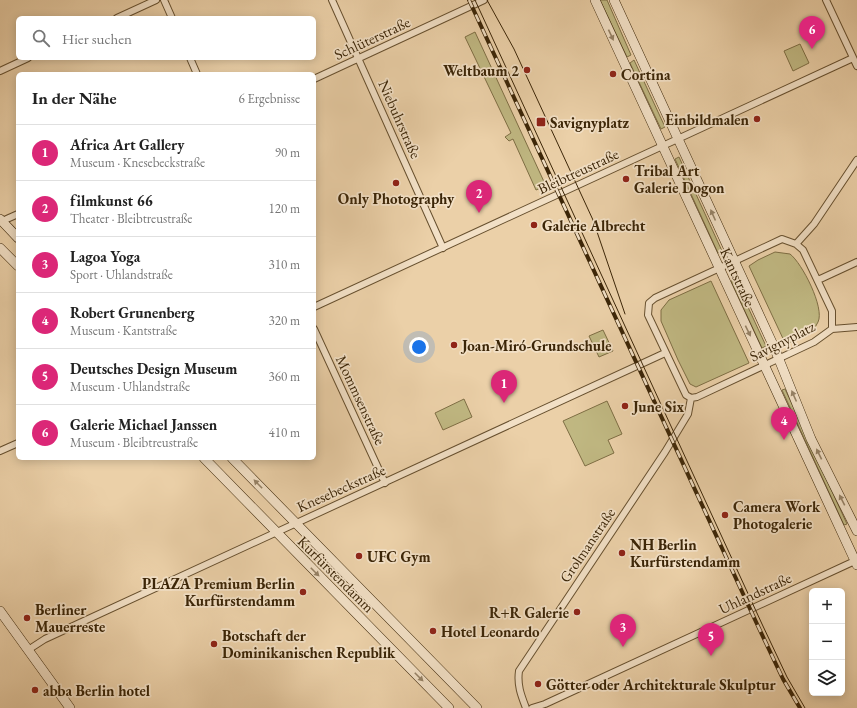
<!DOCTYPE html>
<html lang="de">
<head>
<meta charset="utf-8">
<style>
	body { margin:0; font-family:"EB Garamond",serif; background:#f6f6f6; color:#222 }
	.controls { position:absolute; right:12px; bottom:12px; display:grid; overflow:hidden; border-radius:6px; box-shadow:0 2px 10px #0003 }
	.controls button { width:36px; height:36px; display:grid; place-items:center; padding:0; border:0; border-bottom:1px solid #e0e0e0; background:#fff; color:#222; font:20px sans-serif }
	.you { position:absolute; left:419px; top:347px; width:14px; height:14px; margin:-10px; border:3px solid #fff; border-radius:50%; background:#1a73e8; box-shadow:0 0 0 6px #1a73e833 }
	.badge { display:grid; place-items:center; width:26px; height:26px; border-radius:50%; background:#db2777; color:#fff; font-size:13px; font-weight:700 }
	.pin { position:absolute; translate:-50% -33px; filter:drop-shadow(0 1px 2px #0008) }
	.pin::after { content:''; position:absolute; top:21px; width:14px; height:12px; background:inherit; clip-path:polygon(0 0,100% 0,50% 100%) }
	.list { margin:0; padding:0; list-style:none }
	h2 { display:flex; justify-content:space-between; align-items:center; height:52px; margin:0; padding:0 16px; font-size:17px }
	h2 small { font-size:13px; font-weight:400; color:#767676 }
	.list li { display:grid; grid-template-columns:26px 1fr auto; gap:12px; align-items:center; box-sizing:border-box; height:56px; padding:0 16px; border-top:1px solid #e0e0e0 }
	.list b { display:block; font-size:15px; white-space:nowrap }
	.list p { margin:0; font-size:13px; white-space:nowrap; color:#767676 }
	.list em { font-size:13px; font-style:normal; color:#767676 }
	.icon { flex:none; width:22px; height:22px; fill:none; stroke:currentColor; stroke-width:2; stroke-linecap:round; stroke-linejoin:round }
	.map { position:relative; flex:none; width:857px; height:708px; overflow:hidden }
	.search { position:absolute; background:#fff; box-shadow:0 2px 10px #0003; left:16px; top:16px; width:300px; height:44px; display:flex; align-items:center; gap:10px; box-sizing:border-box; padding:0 14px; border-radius:6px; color:#767676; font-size:15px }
	.panel { position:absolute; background:#fff; box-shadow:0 2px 10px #0003; left:16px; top:72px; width:300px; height:388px; border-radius:6px }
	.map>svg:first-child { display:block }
	.green { fill:#c0b882; stroke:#7e6e44 }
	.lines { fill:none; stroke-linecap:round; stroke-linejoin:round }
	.minor-casing { stroke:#67502f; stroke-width:8 }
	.secondary-casing { stroke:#3b2507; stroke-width:10 }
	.minor { stroke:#f2e0c6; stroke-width:6 }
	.secondary { stroke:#f2e0c6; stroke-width:9 }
	.tram { stroke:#3b2507; stroke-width:1 }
	.rail-casing { stroke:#3b2507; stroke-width:4 }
	.rail { stroke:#f2e0c6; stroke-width:2.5; stroke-dasharray:8; stroke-linecap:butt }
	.oneway { fill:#968266 }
	.poi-dot { fill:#8f2418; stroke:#f2e0c6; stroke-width:1.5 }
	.labels { text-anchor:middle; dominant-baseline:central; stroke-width:3.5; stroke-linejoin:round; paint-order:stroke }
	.street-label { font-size:15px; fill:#3b2507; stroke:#f2e0c6 }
	.poi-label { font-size:15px; font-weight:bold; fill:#3b2507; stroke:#f2e0c6; text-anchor:start }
</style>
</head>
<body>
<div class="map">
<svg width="857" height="708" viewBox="0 0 857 708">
	<rect width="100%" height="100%" fill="#ebd0a8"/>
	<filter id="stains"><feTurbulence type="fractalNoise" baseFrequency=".005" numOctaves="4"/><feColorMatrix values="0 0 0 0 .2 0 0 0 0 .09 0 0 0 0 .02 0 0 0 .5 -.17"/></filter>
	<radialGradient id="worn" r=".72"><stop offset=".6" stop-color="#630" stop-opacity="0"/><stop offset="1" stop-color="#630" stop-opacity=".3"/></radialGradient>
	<path class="green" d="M 600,0 L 607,0 L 631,55 L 627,57 Z
		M 475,32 L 546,186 L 536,190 L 513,139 L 509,141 L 505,137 L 511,133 L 465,37 Z
		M 800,44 L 809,63 L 793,71 L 784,51 Z
		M 634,60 L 665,127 L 661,129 L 630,63 Z
		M 679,157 L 722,251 L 718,253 L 675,159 Z
		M 775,252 L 790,254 C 802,263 825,308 818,322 C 813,335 796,338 786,345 L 749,266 L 758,260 Z
		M 735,279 L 766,346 L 762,348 L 731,281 Z
		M 711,281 L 749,363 L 696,387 L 690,384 L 678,360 L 661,321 L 661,310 L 669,300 Z
		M 603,330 L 613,351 L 599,357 L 589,336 Z
		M 785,389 L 847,524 L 844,525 L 782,390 Z
		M 464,399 L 472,417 L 443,430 L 435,413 Z
		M 607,401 L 622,434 L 608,440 L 614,453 L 585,466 L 563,421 Z
		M 302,540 L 315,553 L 309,559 L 296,545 Z"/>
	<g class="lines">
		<defs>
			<path id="minor" d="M 164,0 L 172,18
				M 332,0 L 443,248
				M 826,0 L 857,66
				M 117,18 L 156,0
				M 190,58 L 197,74
				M 0,71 L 28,58
				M 314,79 L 484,0
				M 0,222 L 18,214
				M 782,239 L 796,244 L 803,250 L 832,311 L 832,329 L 814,342 L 697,397 L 691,398 L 686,395 L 648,315 L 649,303 L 655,298 Z
				M 796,244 L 814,224 L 857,160
				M 818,280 L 857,262
				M 314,307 L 853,58
				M 314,329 L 385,483
				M 832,329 L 857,327
				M 0,451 L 18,443
				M 28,650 L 45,639 L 665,353
				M 526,708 C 521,695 517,685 519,671 L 665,452 L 688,414 L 691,398
				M 532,708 L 545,704 L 857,560"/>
			<path id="secondary" d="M 595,0 L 857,565
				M 614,0 L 774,347 L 811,439 L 857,531
				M 0,219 L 18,238
				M 0,248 L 18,266
				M 204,458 L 449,708
				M 232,458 L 477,708
				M 0,611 L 70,708"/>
		</defs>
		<use href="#minor" class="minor-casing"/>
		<use href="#secondary" class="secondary-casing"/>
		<use href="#minor" class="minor"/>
		<use href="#secondary" class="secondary"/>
		<path class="tram" d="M 475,0 L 762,624 L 787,677 L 805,708
			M 487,0 L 514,49 L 593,220 L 625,314"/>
		<defs>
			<path id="rail" d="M 469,0 L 757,624 L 783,679 L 800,708"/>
		</defs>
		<use href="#rail" class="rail-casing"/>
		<use href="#rail" class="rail"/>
	</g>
	<defs><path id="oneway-solid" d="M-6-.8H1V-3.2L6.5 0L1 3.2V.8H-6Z"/></defs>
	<g class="oneway">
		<use href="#oneway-solid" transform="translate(611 35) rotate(65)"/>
		<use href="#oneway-solid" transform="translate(713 215) rotate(-114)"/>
		<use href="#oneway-solid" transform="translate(748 331) rotate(64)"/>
		<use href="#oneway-solid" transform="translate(794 396) rotate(-114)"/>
		<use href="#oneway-solid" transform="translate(819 454) rotate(-116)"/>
		<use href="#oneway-solid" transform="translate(258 484) rotate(-134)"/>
		<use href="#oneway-solid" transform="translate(842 500) rotate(-117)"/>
		<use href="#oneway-solid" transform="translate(315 572) rotate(45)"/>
		<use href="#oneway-solid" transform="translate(419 677) rotate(45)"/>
	</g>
	<g class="poi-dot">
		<circle cx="527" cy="70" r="4"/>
		<circle cx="613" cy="74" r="4"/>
		<circle cx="757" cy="119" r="4"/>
		<rect x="536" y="117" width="10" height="10" rx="2"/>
		<circle cx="626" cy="179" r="4"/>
		<circle cx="396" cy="183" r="4"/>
		<circle cx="534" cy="225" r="4"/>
		<circle cx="454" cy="345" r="4"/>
		<circle cx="625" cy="406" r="4"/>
		<circle cx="725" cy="515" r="4"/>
		<circle cx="622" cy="553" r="4"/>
		<circle cx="359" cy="556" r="4"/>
		<circle cx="303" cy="592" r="4"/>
		<circle cx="577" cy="612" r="4"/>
		<circle cx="27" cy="618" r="4"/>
		<circle cx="433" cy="631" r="4"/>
		<circle cx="214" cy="644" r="4"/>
		<circle cx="538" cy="684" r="4"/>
		<circle cx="35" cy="690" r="4"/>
	</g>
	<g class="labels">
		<g class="street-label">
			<text transform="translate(372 38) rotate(-25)">Schlüterstraße</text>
			<text transform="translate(400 119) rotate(66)">Niebuhrstraße</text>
			<text transform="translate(578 171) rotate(-25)">Bleibtreustraße</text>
			<text transform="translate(738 277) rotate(65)">Kantstraße</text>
			<text transform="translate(782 341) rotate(-27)">Savignyplatz</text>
			<text transform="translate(361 400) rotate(65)">Mommsenstraße</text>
			<text transform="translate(341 488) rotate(-24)">Knesebeckstraße</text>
			<text transform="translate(587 545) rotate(-56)">Grolmanstraße</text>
			<text transform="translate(336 574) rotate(45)">Kurfürstendamm</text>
			<text transform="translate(755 593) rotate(-25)">Uhlandstraße</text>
		</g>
		<g class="poi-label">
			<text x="519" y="70" text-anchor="end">Weltbaum 2</text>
			<text x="621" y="74">Cortina</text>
			<text x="749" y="119" text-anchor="end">Einbildmalen</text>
			<text x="550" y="122">Savignyplatz</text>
			<text x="634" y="170">Tribal Art<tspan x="634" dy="17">Galerie Dogon</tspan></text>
			<text x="396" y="198" text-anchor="middle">Only Photography</text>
			<text x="542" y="225">Galerie Albrecht</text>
			<text x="462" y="345">Joan-Miró-Grundschule</text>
			<text x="633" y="406">June Six</text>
			<text x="733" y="506">Camera Work<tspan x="733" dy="17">Photogalerie</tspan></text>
			<text x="630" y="544">NH Berlin<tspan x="630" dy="17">Kurfürstendamm</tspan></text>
			<text x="367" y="556">UFC Gym</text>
			<text x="295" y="583" text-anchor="end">PLAZA Premium Berlin<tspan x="295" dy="17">Kurfürstendamm</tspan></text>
			<text x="35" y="609">Berliner<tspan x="35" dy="17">Mauerreste</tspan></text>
			<text x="569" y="612" text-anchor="end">R+R Galerie</text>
			<text x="441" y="631">Hotel Leonardo</text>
			<text x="222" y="635">Botschaft der<tspan x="222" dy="17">Dominikanischen Republik</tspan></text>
			<text x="546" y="684">Götter oder Architekturale Skulptur</text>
			<text x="43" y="690">abba Berlin hotel</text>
		</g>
	</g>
	<rect width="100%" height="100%" filter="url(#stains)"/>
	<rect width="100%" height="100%" fill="url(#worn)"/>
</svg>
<div class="controls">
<button>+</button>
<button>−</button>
<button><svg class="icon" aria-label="layers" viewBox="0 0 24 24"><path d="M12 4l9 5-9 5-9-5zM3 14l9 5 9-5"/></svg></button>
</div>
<div class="you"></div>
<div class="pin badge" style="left:504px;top:403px">1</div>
<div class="pin badge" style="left:479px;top:213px">2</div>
<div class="pin badge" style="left:623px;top:647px">3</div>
<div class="pin badge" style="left:784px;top:440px">4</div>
<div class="pin badge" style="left:711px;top:656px">5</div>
<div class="pin badge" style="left:812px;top:49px">6</div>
<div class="search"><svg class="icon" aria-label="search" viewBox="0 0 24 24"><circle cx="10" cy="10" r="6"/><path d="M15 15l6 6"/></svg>Hier suchen</div>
<section class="panel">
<h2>In der Nähe<small>6 Ergebnisse</small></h2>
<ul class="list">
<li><span class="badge">1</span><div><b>Africa Art Gallery</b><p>Museum · Knesebeckstraße</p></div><em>90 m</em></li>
<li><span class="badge">2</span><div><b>filmkunst 66</b><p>Theater · Bleibtreustraße</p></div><em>120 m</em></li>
<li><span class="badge">3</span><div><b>Lagoa Yoga</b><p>Sport · Uhlandstraße</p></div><em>310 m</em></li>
<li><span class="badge">4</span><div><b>Robert Grunenberg</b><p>Museum · Kantstraße</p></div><em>320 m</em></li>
<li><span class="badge">5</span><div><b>Deutsches Design Museum</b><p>Museum · Uhlandstraße</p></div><em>360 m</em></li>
<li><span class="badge">6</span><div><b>Galerie Michael Janssen</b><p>Museum · Bleibtreustraße</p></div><em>410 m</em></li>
</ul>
</section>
</div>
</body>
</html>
